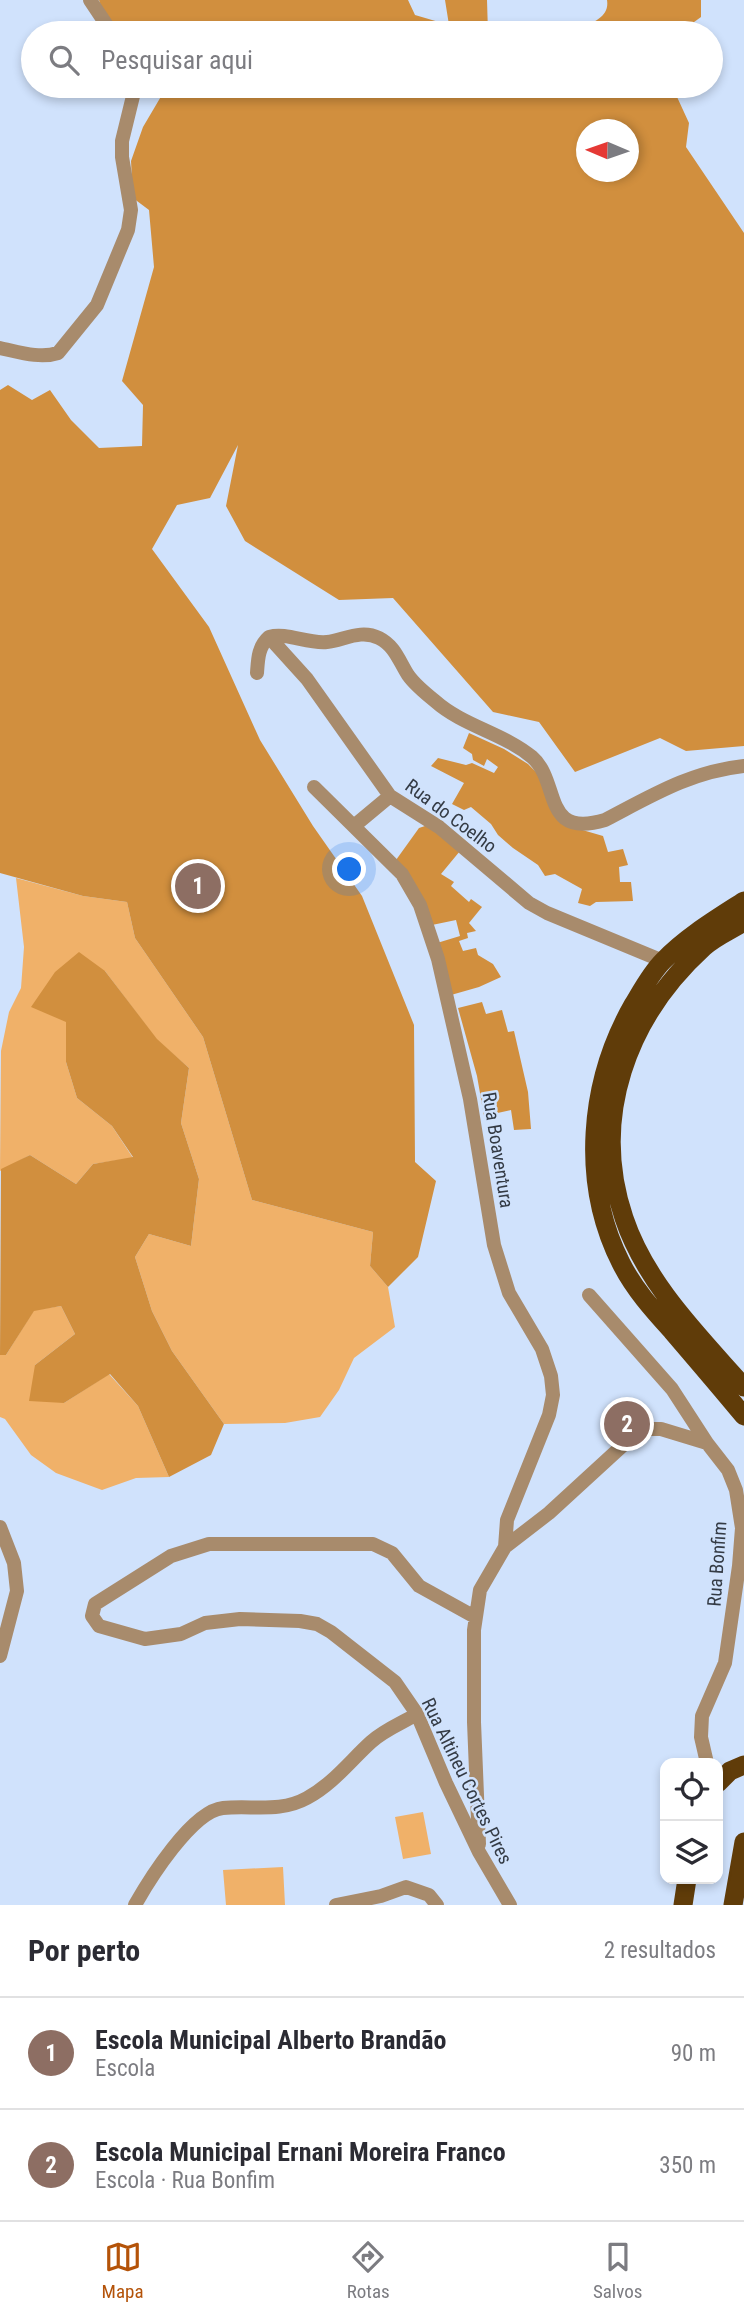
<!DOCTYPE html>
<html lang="pt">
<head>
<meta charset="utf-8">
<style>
	body { margin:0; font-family:"Roboto Condensed",sans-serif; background:#f7f7f7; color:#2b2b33 }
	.controls { position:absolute; right:21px; bottom:21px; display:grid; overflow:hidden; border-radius:14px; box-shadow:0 4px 10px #0003 }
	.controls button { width:63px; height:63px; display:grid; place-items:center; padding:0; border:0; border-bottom:2px solid #e1e1e2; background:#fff; color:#2b2b33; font:35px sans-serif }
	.compass { position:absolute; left:576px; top:119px; width:63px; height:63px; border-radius:50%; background:#fff; box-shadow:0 4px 10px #0003; rotate:272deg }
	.you { position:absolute; left:350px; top:870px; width:24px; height:24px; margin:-18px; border:5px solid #fff; border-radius:50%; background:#1a73e8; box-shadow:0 0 0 10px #1a73e833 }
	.badge { display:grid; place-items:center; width:46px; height:46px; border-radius:50%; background:#b45309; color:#fff; font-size:23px; font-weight:700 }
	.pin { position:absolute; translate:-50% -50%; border:4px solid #fff; box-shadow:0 2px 7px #0006 }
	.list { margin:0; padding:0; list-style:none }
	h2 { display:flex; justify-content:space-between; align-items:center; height:91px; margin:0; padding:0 28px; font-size:30px }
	h2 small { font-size:23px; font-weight:400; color:#7c7c81 }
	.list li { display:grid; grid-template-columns:46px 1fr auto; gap:21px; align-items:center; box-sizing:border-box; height:112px; padding:0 28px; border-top:2px solid #e1e1e2 }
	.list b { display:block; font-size:26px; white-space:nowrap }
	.list p { margin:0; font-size:23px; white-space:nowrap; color:#7c7c81 }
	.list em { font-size:23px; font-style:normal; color:#7c7c81 }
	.icon { flex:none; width:38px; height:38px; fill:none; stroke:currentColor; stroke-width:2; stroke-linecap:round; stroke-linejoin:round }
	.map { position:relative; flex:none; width:744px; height:1905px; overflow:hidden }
	.search { position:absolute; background:#fff; box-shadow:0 4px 10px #0003; left:21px; right:21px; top:21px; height:77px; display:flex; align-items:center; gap:18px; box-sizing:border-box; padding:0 24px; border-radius:38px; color:#7c7c81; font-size:26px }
	.sheet { height:315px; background:#fff }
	nav { display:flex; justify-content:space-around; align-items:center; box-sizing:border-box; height:98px; border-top:2px solid #e1e1e2; background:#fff; font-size:19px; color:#7c7c81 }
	nav a { display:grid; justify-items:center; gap:4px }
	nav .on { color:#b45309 }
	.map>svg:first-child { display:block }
	.green { fill:#f0b169 }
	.forest { fill:#d18f3e; fill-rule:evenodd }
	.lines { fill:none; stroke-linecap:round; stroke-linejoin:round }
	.minor { stroke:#a88b6c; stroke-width:14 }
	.trunk { stroke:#603c09; stroke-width:19 }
	.labels { text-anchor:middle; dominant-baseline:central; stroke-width:5; stroke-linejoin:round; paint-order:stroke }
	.street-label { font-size:19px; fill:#343b45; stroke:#d0e2fc }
</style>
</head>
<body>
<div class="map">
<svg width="744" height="1905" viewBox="0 0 744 1905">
	<rect width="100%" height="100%" fill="#d0e2fc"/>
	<path class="green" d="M 16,878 L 83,896 L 127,902 L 135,938 L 203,1037 L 252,1200 L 373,1232 L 370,1266 L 388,1287 L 395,1327 L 354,1358 L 339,1390 L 320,1417 L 285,1423 L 224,1424 L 172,1351 L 152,1311 L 135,1257 L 149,1234 L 191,1246 L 199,1179 L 181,1123 L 189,1068 L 157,1040 L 105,971 L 66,1022 L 66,1062 L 77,1098 L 112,1126 L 133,1158 L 93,1164 L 76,1184 L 30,1155 L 0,1171 L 1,1051 L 9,1012 L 21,988 L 24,947 Z
		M 61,1306 L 75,1334 L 35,1365 L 64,1403 L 109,1374 L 138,1406 L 169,1477 L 136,1478 L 102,1490 L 56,1473 L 31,1455 L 5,1419 L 0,1417 L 0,1355 L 6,1355 L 34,1310 Z
		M 423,1812 L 431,1854 L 403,1859 L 395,1817 Z
		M 283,1867 L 285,1905 L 226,1905 L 223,1870 Z"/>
	<path class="forest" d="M 99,0 L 408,0 L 415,15 L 449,25 L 445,0 L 487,0 L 488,33 L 120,33 L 103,12 Z
		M 607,0 L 701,0 L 701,17 L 679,33 L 534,33 C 555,30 612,30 607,0 Z
		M 166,86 L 672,86 L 689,123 L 686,147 L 744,233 L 744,746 L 686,751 L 660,738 L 575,772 L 539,722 L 493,712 L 393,598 L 339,600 L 245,541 L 226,506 L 238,445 L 210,498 L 177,505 L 152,549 L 209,627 L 260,740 L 313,826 L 362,896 L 414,1025 L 415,1162 L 436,1181 L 418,1257 L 388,1287 L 370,1266 L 373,1232 L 252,1200 L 203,1037 L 135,938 L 127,902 L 83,896 L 0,873 L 0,390 L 8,385 L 32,400 L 50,390 L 71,420 L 99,448 L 142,446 L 143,405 L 122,381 L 154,267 L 149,210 L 133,198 L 131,161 L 143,127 L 166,88 ZM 586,130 L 628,130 L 628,172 L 586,172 Z
		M 469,733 L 504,749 L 528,764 L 538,774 L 579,829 L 603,836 L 608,852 L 623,849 L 628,865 L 619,867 L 620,882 L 631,882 L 633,901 L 596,902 L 590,906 L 578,903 L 582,889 L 555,874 L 545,876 L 538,865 L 513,848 L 498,835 L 491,824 L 471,807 L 464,810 L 452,804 L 464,783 L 431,766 L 438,758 L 466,765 L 472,763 L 494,773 L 498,767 L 487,759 L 484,766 L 473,760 L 472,754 L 463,748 Z
		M 428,825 L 460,851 L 441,874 L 454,882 L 451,886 L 469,902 L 471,899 L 482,907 L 469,923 L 476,931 L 467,933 L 468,938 L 459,941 L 463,951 L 476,948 L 478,955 L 493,964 L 501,977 L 479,987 L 451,995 L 437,943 L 460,936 L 456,920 L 432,925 L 396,860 L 419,828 Z
		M 79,952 L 105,971 L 157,1039 L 189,1068 L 181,1123 L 199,1179 L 191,1246 L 149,1234 L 135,1257 L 152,1311 L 172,1351 L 224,1424 L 211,1455 L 169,1477 L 138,1406 L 110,1374 L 64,1403 L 29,1401 L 35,1365 L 75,1334 L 61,1306 L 34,1311 L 6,1355 L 0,1355 L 1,1169 L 30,1155 L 76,1184 L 93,1164 L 133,1157 L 112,1126 L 77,1098 L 66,1062 L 66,1022 L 31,1007 L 55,972 Z
		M 482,1002 L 486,1014 L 502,1010 L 508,1032 L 514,1031 L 528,1092 L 531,1129 L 514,1130 L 511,1110 L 484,1116 L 477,1076 L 458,1008 Z"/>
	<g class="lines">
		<path class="minor" d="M 90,0 L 112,33
			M 0,348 C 19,352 40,359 58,353 L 97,305 L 128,230 L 131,210 L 122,157 L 122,141 L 133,96 L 133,86
			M 269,637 C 287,632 307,644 327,642 C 344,640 361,629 379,638 C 395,646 399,661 408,675 C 415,685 425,693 435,701 C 463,726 503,733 532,757 C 561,782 541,839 605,820 C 653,795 690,772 744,766
			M 269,637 L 307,679 L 390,796 L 439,827 L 529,903 L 547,913 L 663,961
			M 257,673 C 258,659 258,647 269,637
			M 314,787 L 402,874 L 420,905 L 438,959 L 470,1099 L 494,1245 L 509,1293 L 542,1349 L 551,1376 L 553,1395 L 549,1415 L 507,1520 L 505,1547
			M 354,826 L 390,796
			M 589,1295 L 672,1389 L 707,1443
			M 0,1527 L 14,1563 L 17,1591 L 0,1656
			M 475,1617 L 419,1586 L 392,1553 L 373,1544 L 209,1544 L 171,1556 L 95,1604 L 92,1616 L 99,1626 L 145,1639 L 181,1634 L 205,1623 L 240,1619 L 300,1621 L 317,1624 L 331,1632 L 395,1682 L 417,1714 L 446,1783 L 479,1852 L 510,1905
			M 479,1844 L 474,1722 L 474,1630 L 480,1590 L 505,1547 L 549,1513 L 633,1436 L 645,1429 L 661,1429 L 707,1443 L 728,1470 L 736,1490 L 742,1528 L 739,1566 L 725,1663 L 702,1716 L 701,1737 L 707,1763
			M 135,1905 C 149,1880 192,1811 223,1808 C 252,1805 280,1813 307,1798 C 333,1784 350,1761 371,1742 C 384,1730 402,1723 417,1714
			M 336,1905 L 381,1896 L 406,1887 L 429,1895 L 437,1905"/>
		<path class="trunk" d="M 744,901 C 716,919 686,937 663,961 C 651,973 642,990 633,1005 C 589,1082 580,1182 621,1263 C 634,1289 653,1310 672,1331 C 696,1359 720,1387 744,1416
			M 744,922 C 731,930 715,937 704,947 C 627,1017 590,1117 624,1218 C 646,1284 699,1336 744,1387
			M 718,1783 L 730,1771 L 744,1765
			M 683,1905 L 687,1879
			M 733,1905 L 744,1842"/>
	</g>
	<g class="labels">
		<g class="street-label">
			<text transform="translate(451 816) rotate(37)">Rua do Coelho</text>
			<text transform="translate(498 1150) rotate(81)">Rua Boaventura</text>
			<text transform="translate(717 1564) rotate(-86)">Rua Bonfim</text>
			<text transform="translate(467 1781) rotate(64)">Rua Altineu Cortes Pires</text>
		</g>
	</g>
</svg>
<div class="controls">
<button><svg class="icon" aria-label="locate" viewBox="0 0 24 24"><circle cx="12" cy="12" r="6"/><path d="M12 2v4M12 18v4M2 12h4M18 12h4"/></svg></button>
<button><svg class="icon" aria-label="layers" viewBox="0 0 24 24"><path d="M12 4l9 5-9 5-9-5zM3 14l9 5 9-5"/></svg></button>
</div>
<svg class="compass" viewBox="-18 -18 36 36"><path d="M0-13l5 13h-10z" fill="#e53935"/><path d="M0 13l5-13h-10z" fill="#7c7c81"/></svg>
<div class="you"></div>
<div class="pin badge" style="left:198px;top:886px;background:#8d6e63">1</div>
<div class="pin badge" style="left:627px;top:1424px;background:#8d6e63">2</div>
<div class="search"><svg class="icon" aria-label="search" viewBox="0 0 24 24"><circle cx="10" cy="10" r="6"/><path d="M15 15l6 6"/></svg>Pesquisar aqui</div>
</div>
<section class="sheet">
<h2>Por perto<small>2 resultados</small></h2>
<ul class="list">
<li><span class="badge" style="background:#8d6e63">1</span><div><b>Escola Municipal Alberto Brandão</b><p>Escola</p></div><em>90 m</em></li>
<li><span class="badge" style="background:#8d6e63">2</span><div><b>Escola Municipal Ernani Moreira Franco</b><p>Escola · Rua Bonfim</p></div><em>350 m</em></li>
</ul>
</section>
<nav>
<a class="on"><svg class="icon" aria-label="map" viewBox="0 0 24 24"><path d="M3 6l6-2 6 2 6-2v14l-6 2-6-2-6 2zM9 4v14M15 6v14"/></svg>Mapa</a>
<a><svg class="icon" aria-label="directions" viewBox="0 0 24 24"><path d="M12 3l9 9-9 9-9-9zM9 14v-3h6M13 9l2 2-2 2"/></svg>Rotas</a>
<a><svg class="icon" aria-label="saved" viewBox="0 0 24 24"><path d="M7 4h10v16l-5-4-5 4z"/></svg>Salvos</a>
</nav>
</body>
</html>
